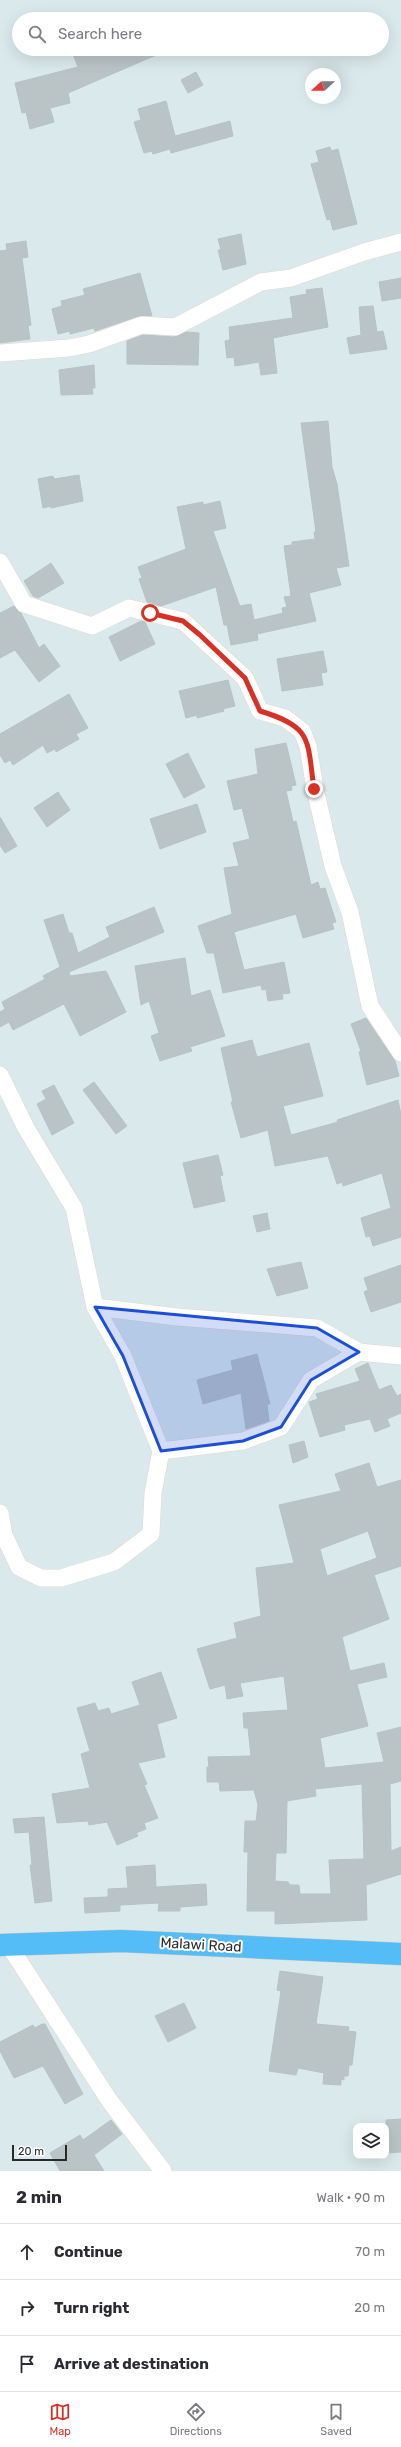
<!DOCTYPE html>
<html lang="en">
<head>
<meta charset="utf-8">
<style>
	body { margin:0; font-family:Rubik,sans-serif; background:#f7f7f7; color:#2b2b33 }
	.controls { position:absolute; right:12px; bottom:12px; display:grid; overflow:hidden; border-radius:8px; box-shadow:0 4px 16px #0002 }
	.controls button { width:36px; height:36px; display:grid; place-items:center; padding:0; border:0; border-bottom:1px solid #e1e1e2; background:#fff; color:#2b2b33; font:20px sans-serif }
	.compass { position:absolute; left:305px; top:68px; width:36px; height:36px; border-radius:50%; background:#fff; box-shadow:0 4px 16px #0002; rotate:249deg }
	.scale { position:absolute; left:12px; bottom:10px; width:55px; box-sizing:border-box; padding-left:4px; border:2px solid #292929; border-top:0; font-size:11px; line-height:14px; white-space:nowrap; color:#292929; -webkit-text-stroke:3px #fff; paint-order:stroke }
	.stop { position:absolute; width:12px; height:12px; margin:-9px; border:3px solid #d93025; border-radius:50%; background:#fff }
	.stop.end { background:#d93025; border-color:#fff; box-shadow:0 1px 4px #0008 }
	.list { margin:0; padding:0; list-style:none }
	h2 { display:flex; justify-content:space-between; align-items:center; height:52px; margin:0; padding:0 16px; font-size:17px }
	h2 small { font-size:13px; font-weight:400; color:#7c7c81 }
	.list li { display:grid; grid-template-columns:26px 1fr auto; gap:12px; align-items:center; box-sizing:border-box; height:56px; padding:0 16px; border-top:1px solid #e1e1e2 }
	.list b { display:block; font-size:15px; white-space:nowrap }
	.list em { font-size:13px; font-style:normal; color:#7c7c81 }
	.icon { flex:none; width:22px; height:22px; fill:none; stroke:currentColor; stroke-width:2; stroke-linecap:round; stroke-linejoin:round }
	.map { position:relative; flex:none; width:401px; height:2171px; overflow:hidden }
	.search { position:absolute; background:#fff; box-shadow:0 4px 16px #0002; left:12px; right:12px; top:12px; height:44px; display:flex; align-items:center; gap:10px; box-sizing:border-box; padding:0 14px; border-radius:22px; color:#7c7c81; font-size:15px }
	.sheet { height:220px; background:#fff }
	nav { display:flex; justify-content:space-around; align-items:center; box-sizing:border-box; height:56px; border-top:1px solid #e1e1e2; background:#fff; font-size:11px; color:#7c7c81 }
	nav a { display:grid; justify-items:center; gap:2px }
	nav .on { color:#d93025 }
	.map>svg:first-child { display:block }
	.building { fill:#bac4c7; stroke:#b4c3c7; fill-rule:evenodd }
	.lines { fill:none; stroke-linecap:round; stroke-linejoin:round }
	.street-casing { stroke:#e3d7cf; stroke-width:18 }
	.primary-casing { stroke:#c7c7c7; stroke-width:23 }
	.street { stroke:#fff; stroke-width:17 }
	.primary { stroke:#54bcf7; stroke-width:22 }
	.route { stroke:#d93025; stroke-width:5 }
	.marked { fill:#1d4ed8; fill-opacity:0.2; stroke:#1d4ed8; stroke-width:3; stroke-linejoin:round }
	.labels { text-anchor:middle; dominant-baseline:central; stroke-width:4; stroke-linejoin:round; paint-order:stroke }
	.street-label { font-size:14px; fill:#292929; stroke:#fff }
</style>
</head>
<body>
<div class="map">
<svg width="401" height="2171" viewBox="0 0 401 2171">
	<rect width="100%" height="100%" fill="#dae9ec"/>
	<path class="building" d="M 85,49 L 170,49 L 68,93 L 70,103 L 50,108 L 54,122 L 30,129 L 26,112 L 22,113 L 15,83 L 78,67 L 73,54 Z
		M 196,72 L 203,85 L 188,93 L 181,80 Z
		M 166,101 L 175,136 L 230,121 L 233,136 L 171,153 L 170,149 L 153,154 L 152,151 L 144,153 L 134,122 L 141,120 L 138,109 Z
		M 330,147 L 331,151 L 338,149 L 357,224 L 333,230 L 330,219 L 327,220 L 311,164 L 319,162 L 316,151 Z
		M 241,234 L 246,264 L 223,270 L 218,250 L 221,250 L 218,239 Z
		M 26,241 L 28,257 L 22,258 L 31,325 L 28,326 L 30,339 L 0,343 L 0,251 L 7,250 L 6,244 Z
		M 140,273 L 152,316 L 139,316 L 95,331 L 94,328 L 70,334 L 70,331 L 58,334 L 52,309 L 62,306 L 61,301 L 85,295 L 83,289 Z
		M 401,278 L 401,298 L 382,301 L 379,282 Z
		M 322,288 L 328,327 L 273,338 L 277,373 L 261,375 L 259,362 L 235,366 L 234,357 L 227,358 L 225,341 L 230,340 L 229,327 L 293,318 L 290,297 L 307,294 L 306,290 Z
		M 373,306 L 377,332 L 383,331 L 387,349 L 350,354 L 347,338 L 361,335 L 359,307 Z
		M 186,332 L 199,333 L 198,365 L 127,364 L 127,341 L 143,335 L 174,337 Z
		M 94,365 L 95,388 L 92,388 L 93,394 L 61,395 L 59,370 Z
		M 328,421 L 332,467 L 337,484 L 349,566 L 336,568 L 341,585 L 309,593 L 316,621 L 257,634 L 258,640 L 231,645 L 227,625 L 224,625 L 216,587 L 161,606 L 147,602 L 139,579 L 142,578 L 138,567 L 186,549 L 177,507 L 203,502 L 203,505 L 220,501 L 226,528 L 213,531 L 239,604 L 240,606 L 251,604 L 254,620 L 283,613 L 282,608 L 287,607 L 284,597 L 291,596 L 284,546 L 292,545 L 292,542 L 315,539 L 314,532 L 316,532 L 301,423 Z
		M 79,475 L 83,501 L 51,508 L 51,506 L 43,508 L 38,479 L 53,476 L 54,479 Z
		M 51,563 L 64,583 L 38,598 L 33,596 L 24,581 Z
		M 14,606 L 21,613 L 39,648 L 44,644 L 60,666 L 39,682 L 15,650 L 0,658 L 0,613 Z
		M 141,621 L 145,622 L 155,644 L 120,661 L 109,637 Z
		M 323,651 L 327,672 L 321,673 L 323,685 L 282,691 L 277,659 Z
		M 228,680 L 235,706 L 223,709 L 224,711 L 197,718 L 197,715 L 186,718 L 179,691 Z
		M 69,694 L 88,728 L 76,734 L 79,739 L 56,752 L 55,749 L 47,753 L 43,745 L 13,765 L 10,760 L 5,763 L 0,755 L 0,734 Z
		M 286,743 L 296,785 L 291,786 L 292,790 L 286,791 L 293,822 L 296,821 L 311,885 L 318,882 L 320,889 L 325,888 L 336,922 L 332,923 L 334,929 L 303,938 L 296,914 L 234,932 L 244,970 L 284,962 L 290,993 L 282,994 L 283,999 L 268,1001 L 266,989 L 262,990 L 261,985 L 223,993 L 214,953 L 207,953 L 198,926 L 232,914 L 224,868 L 239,866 L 233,843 L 250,839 L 242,808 L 234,810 L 227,781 L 258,774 L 255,749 Z
		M 188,753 L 205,787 L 184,798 L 166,764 Z
		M 58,792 L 70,810 L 47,827 L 34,808 Z
		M 197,804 L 206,832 L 160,849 L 150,819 Z
		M 0,817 L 17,846 L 5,853 L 0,845 Z
		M 154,907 L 164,932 L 69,972 L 70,976 L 106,971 L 126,1012 L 80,1036 L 64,1004 L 13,1030 L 9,1022 L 0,1027 L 0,1012 L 5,1009 L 2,1002 L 45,979 L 43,976 L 60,967 L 44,920 L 63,914 L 69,933 L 72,933 L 78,953 L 110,937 L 106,927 Z
		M 185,958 L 191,996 L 210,990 L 225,1036 L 190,1047 L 192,1051 L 160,1061 L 151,1036 L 159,1033 L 149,1001 L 141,1005 L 135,966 Z
		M 366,1018 L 395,1061 L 399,1076 L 367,1085 L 359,1052 L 361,1051 L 351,1024 Z
		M 252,1040 L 257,1057 L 309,1043 L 323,1096 L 283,1106 L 291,1135 L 338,1122 L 337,1120 L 398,1100 L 401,1115 L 401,1237 L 373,1246 L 370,1236 L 366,1237 L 361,1218 L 391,1208 L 382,1173 L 343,1186 L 342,1182 L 337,1184 L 328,1156 L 275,1166 L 268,1130 L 241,1138 L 231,1102 L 233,1102 L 221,1048 Z
		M 94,1082 L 127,1126 L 116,1134 L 83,1090 Z
		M 54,1085 L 74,1123 L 52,1135 L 37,1104 L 46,1099 L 42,1091 Z
		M 218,1155 L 223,1175 L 220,1176 L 225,1201 L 194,1208 L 183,1163 Z
		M 267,1213 L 270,1229 L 257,1232 L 253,1216 Z
		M 301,1262 L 308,1288 L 277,1296 L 267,1269 Z
		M 401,1265 L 401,1302 L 371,1312 L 364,1292 L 368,1290 L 364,1278 Z
		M 257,1354 L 270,1404 L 267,1404 L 269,1421 L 246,1429 L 241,1393 L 203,1404 L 197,1380 L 233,1370 L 231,1361 Z
		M 368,1363 L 379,1390 L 391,1385 L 397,1396 L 401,1394 L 401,1413 L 387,1419 L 390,1426 L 375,1432 L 370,1419 L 344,1425 L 345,1430 L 320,1437 L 309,1402 L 318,1399 L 316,1394 L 360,1381 L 355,1369 Z
		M 304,1441 L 308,1457 L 293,1463 L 289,1445 Z
		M 369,1463 L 377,1487 L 401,1480 L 401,1566 L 374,1575 L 389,1619 L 342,1637 L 350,1671 L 384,1663 L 387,1677 L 357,1684 L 368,1726 L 320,1738 L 325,1768 L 384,1762 L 377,1733 L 401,1727 L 401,1781 L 390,1784 L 391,1851 L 401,1847 L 401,1874 L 366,1885 L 367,1920 L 275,1924 L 275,1911 L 247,1911 L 248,1852 L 244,1852 L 245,1821 L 256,1821 L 258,1805 L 254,1790 L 220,1791 L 219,1782 L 207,1782 L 207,1767 L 209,1767 L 208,1757 L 251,1756 L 248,1728 L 244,1728 L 243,1713 L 288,1710 L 284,1676 L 240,1683 L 243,1696 L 227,1699 L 225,1685 L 210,1689 L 197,1649 L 237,1638 L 234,1623 L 261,1616 L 256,1568 L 294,1563 L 279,1505 L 341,1491 L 335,1474 ZM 368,1531 L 377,1558 L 327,1576 L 320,1549 ZM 362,1784 L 364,1859 L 329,1860 L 331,1894 L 300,1894 L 299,1885 L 290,1885 L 288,1882 L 275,1881 L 276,1853 L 286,1853 L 287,1801 L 316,1796 L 315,1789 Z
		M 161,1672 L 177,1718 L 157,1724 L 165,1757 L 138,1763 L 147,1784 L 144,1785 L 158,1818 L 144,1823 L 146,1829 L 136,1833 L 138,1836 L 117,1845 L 107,1822 L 89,1825 L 88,1821 L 57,1823 L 52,1794 L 90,1788 L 81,1754 L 90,1751 L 77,1708 L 95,1703 L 98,1711 L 109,1708 L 111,1714 L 140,1705 L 132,1682 Z
		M 44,1817 L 52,1901 L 35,1903 L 30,1865 L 32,1865 L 29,1832 L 15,1833 L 13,1819 Z
		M 155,1865 L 156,1887 L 206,1884 L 207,1905 L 180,1907 L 180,1911 L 158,1911 L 159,1903 L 120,1905 L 120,1911 L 85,1913 L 84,1898 L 108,1897 L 108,1889 L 128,1888 L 126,1867 Z
		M 280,1971 L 323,1977 L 316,2024 L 349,2027 L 348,2031 L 356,2032 L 352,2065 L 349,2065 L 348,2076 L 344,2076 L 344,2080 L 341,2079 L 341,2085 L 323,2084 L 324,2073 L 298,2068 L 296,2075 L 269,2071 L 281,1991 L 277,1990 Z
		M 184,2003 L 196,2028 L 168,2042 L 155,2016 Z
		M 42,2024 L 45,2024 L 83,2094 L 65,2104 L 43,2066 L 14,2078 L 0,2051 L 0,2042 L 33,2025 L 35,2028 Z
		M 401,2119 L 401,2152 L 387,2153 L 386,2120 Z
		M 111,2120 L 122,2134 L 94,2155 L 104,2171 L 60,2171 L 50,2153 L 80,2135 L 83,2140 Z"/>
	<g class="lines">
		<defs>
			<path id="street" d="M 0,353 L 69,348 L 89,344 L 142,325 L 175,327 L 261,282 L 291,278 L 364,252 L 401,242
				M 0,562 L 24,604 L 92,626 L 129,608 L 183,621 L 245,678 L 260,711 L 285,718 L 302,731 L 308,746 L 315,789 L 333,866 L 350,912 L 370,1006 L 401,1053
				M 0,1075 L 26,1128 L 74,1208 L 95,1307 L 123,1356 L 161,1451 L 153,1493 L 151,1534 L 114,1562 L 61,1578 L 41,1578 L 19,1567 L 4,1535 L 0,1513
				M 95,1307 L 177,1317 L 317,1328 L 359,1352 L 401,1356
				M 161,1451 L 243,1441 L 281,1427 L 311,1380 L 359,1352
				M 8,1944 L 109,2100 L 163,2171"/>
			<path id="primary" d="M 0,1945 L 121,1941 L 401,1954"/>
		</defs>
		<use href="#street" class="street-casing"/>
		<use href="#primary" class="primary-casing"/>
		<use href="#street" class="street"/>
		<use href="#primary" class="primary"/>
	</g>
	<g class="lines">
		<path class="route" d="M 150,613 L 183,621 L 200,635 L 245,678 L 260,711 C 313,727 307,739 314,789"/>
	</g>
	<path class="marked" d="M 95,1307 L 317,1328 L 359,1352 L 311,1380 L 281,1427 L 243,1441 L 161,1451 L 123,1356 Z"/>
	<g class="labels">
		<g class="street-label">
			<text transform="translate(201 1945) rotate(3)">Malawi Road</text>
		</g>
	</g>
</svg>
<div class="controls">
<button><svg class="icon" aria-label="layers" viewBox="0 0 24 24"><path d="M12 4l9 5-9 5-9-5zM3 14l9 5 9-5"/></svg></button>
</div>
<svg class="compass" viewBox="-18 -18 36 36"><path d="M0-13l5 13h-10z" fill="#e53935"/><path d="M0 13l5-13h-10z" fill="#7c7c81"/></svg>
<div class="scale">20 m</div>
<div class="stop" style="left:150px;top:613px"></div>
<div class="stop end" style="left:314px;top:789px"></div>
<div class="search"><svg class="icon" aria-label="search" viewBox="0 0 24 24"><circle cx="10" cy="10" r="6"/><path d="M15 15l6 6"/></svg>Search here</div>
</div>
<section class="sheet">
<h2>2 min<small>Walk · 90 m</small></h2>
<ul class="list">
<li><svg class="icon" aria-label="ahead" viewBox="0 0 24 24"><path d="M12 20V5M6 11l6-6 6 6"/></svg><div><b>Continue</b></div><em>70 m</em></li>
<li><svg class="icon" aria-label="right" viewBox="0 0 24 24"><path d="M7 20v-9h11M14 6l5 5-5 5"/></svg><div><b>Turn right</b></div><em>20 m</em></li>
<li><svg class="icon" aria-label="arrive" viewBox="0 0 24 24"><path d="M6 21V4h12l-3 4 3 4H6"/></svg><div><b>Arrive at destination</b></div></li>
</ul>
</section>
<nav>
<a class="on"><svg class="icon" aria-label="map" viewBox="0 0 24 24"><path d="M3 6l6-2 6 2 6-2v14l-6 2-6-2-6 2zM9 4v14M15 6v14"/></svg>Map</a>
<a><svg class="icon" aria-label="directions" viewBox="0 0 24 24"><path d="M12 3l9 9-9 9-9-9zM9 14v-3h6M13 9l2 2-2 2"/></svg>Directions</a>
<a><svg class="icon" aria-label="saved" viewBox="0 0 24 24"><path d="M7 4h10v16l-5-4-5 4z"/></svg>Saved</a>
</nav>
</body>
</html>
